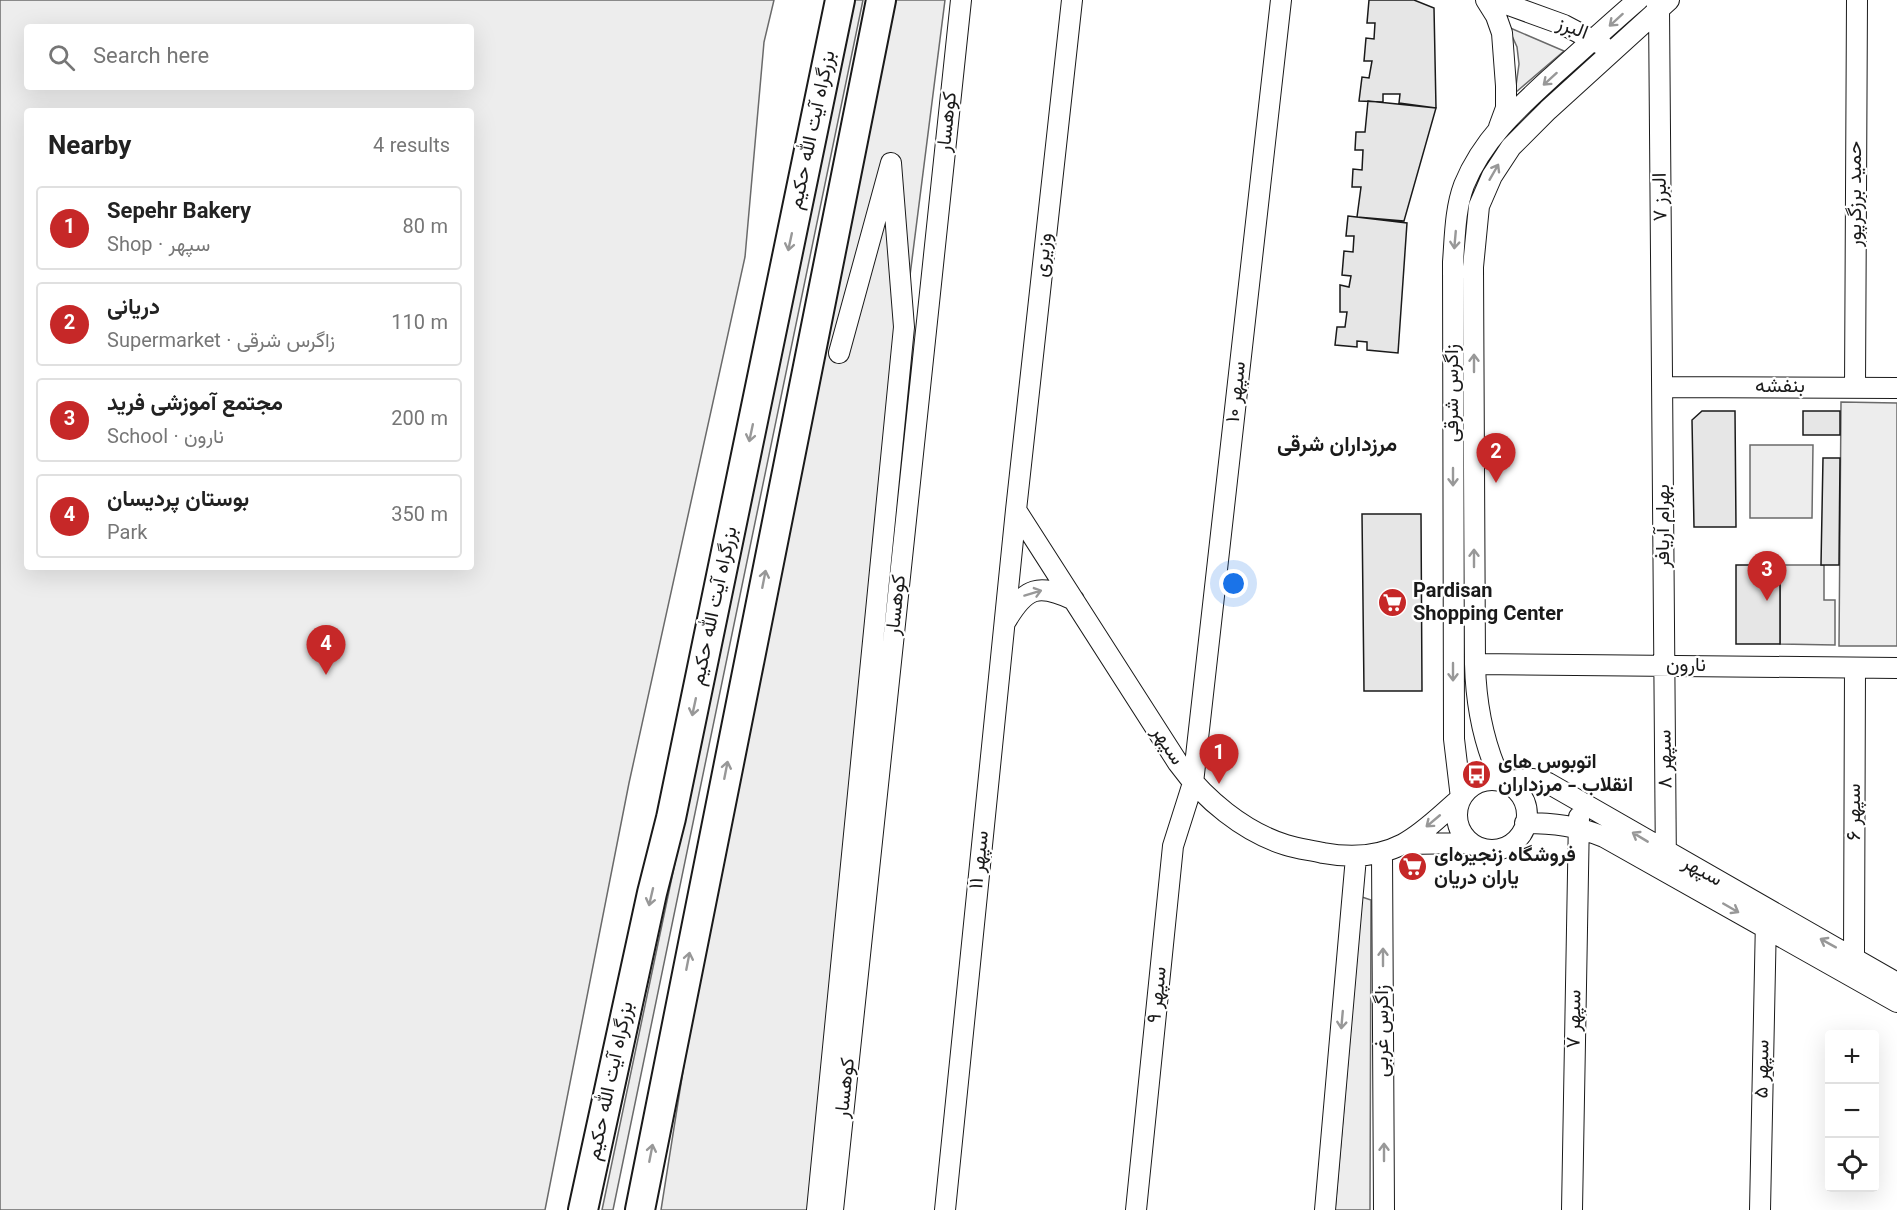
<!DOCTYPE html>
<html lang="en">
<head>
<meta charset="utf-8">
<style>
	body { margin:0; font-family:Georgia,Vazirmatn,serif; background:#f2f2f2; color:#222 }
	.controls { position:absolute; right:18px; bottom:18px; display:grid; overflow:hidden; border-radius:6px; box-shadow:0 6px 24px #0002 }
	.controls button { width:54px; height:54px; display:grid; place-items:center; padding:0; border:0; border-bottom:2px solid #e0e0e0; background:#fff; color:#222; font:30px sans-serif }
	.you { position:absolute; left:1234px; top:584px; width:21px; height:21px; margin:-15px; border:4px solid #fff; border-radius:50%; background:#1a73e8; box-shadow:0 0 0 9px #1a73e833 }
	.badge { display:grid; place-items:center; width:39px; height:39px; border-radius:50%; background:#c62828; color:#fff; font-size:20px; font-weight:700 }
	.pin { position:absolute; translate:-50% -50px; filter:drop-shadow(0 2px 3px #0008) }
	.pin::after { content:''; position:absolute; top:32px; width:21px; height:18px; background:inherit; clip-path:polygon(0 0,100% 0,50% 100%) }
	.list { margin:0; padding:0; list-style:none }
	h2 { display:flex; justify-content:space-between; align-items:center; height:78px; margin:0; padding:0 24px; font-size:26px }
	h2 small { font-size:20px; font-weight:400; color:#767676 }
	.list li { display:grid; grid-template-columns:39px 1fr auto; gap:18px; align-items:center; box-sizing:border-box; height:84px; margin:0 12px 12px; padding:0 12px; border:2px solid #e0e0e0; border-radius:6px }
	.list b { display:block; font-size:22px; white-space:nowrap }
	.list p { margin:0; font-size:20px; white-space:nowrap; color:#767676 }
	.list em { font-size:20px; font-style:normal; color:#767676 }
	.icon { flex:none; width:33px; height:33px; fill:none; stroke:currentColor; stroke-width:2; stroke-linecap:round; stroke-linejoin:round }
	.map { position:relative; flex:none; width:1897px; height:1210px; overflow:hidden }
	.search { position:absolute; background:#fff; box-shadow:0 6px 24px #0002; left:24px; top:24px; width:450px; height:66px; display:flex; align-items:center; gap:15px; box-sizing:border-box; padding:0 21px; border-radius:6px; color:#767676; font-size:22px }
	.panel { position:absolute; background:#fff; box-shadow:0 6px 24px #0002; left:24px; top:108px; width:450px; height:462px; border-radius:6px }
	.map>svg:first-child { display:block }
	.built { fill:#ededed; stroke:#6a6a6a; stroke-width:1.5; fill-rule:evenodd }
	.building { fill:#e6e6e6; stroke:#1a1a1a; stroke-width:1.5 }
	.lines { fill:none; stroke-linecap:round; stroke-linejoin:round }
	.minor-casing { stroke:#1a1a1a; stroke-width:22 }
	.highway-casing { stroke:#1a1a1a; stroke-width:32 }
	.minor { stroke:#fff; stroke-width:20 }
	.highway { stroke:#fff; stroke-width:28 }
	.oneway { stroke:#989898 }
	.labels { text-anchor:middle; dominant-baseline:central; stroke-width:4.5; stroke-linejoin:round; paint-order:stroke }
	.street-label { font-size:20px; fill:#1a1a1a; stroke:#fff }
	.poi-label { font-size:20px; font-weight:bold; fill:#1a1a1a; stroke:#fff; text-anchor:start }
	.neighbourhood-label { font-size:21px; font-weight:bold; fill:#1a1a1a; stroke:#fff }
</style>
</head>
<body>
<div class="map">
<svg width="1897" height="1210" viewBox="0 0 1897 1210">
	<rect width="100%" height="100%" fill="#fff"/>
	<path class="built" d="M 0,0 L 774,0 L 764,42 L 745,257 L 629,783 L 545,1210 L 0,1210 ZM 27,27 L 471,27 L 471,87 L 27,87 ZM 27,111 L 471,111 L 471,567 L 27,567 Z
		M 852,0 L 863,0 L 613,1210 L 602,1210 L 749,511 Z
		M 896,0 L 945,0 L 907,299 L 827,1210 L 661,1210 L 705,932 Z
		M 1508,27 L 1564,51 L 1515,93 L 1519,64 L 1517,47 Z
		M 1841,402 L 1897,403 L 1897,646 L 1839,646 Z
		M 1750,445 L 1813,445 L 1812,518 L 1750,518 Z
		M 1780,565 L 1824,565 L 1824,600 L 1835,600 L 1835,645 L 1780,644 Z
		M 1362,897 L 1371,900 L 1370,1210 L 1335,1210 Z"/>
	<path class="building" d="M 1369,0 L 1414,0 L 1434,8 L 1436,108 L 1399,103 L 1400,94 L 1383,94 L 1383,102 L 1359,101 L 1362,77 L 1369,78 L 1372,61 L 1364,61 L 1366,38 L 1374,39 L 1375,23 L 1367,23 Z
		M 1368,101 L 1436,108 L 1404,221 L 1357,217 L 1361,187 L 1352,187 L 1353,169 L 1362,170 L 1363,150 L 1355,150 L 1356,132 L 1365,132 Z
		M 1348,216 L 1407,223 L 1398,353 L 1367,350 L 1367,342 L 1357,341 L 1357,347 L 1335,345 L 1337,327 L 1345,327 L 1347,312 L 1340,312 L 1340,285 L 1349,287 L 1351,276 L 1342,275 L 1344,251 L 1353,252 L 1354,236 L 1346,236 Z
		M 1702,411 L 1735,411 L 1736,527 L 1694,527 L 1692,420 Z
		M 1803,411 L 1840,411 L 1840,435 L 1803,435 Z
		M 1823,458 L 1840,458 L 1839,565 L 1821,565 Z
		M 1362,514 L 1421,514 L 1422,691 L 1364,691 Z
		M 1362,514 L 1421,514 L 1422,691 L 1364,691 Z
		M 1736,565 L 1780,565 L 1780,644 L 1736,644 Z"/>
	<g class="lines">
		<defs>
			<path id="minor" d="M 1486,0 L 1496,16 L 1502,33 L 1506,86 L 1506,108 L 1499,127
				M 1495,0 L 1564,25 L 1602,45
				M 1669,0 L 1548,110 L 1511,147 L 1492,176 L 1479,206 L 1473,267 L 1475,664 C 1476,706 1483,743 1501,781 L 1533,779 L 1548,783 L 1897,983
				M 1656,2 L 1659,8 L 1666,871
				M 1663,387 L 1897,388
				M 1855,388 L 1857,0
				M 1016,510 L 1178,763 C 1204,799 1244,832 1286,845 C 1298,849 1311,850 1323,853 C 1350,858 1378,857 1403,844 C 1424,833 1443,813 1461,798 L 1454,739 L 1453,262 C 1455,236 1455,209 1464,185 C 1483,138 1520,106 1556,73 C 1583,49 1610,24 1638,0
				M 1006,621 C 1026,587 1038,583 1074,600
				M 1475,664 L 1897,668
				M1457 815a35 35 0 1 1 70 0a35 35 0 1 1-70 0Z
				M 1525,823 C 1554,823 1577,826 1604,837 L 1897,1002
				M 1404,844 L 1471,843
				M 1382,852 L 1384,1210
				M 1852,968 L 1854,957 L 1855,668
				M 817,1210 L 904,327 L 891,163 L 839,353
				M 833,1210 L 961,0
				M 945,1210 L 1016,510 L 1072,0
				M 1136,1210 L 1173,846 L 1193,783 L 1281,0
				M 1325,1210 L 1356,857
				M 1572,1210 L 1579,817
				M 1760,1210 L 1766,919"/>
			<path id="highway" d="M 583,1210 L 652,893 L 671,818 L 840,0
				M 640,1210 L 881,0"/>
		</defs>
		<use href="#minor" class="minor-casing"/>
		<use href="#highway" class="highway-casing"/>
		<use href="#minor" class="minor"/>
		<use href="#highway" class="highway"/>
	</g>
	<defs><path id="oneway-shaft" d="M-6 0H5M1.5-3L5.5 0L1.5 3" fill="none" stroke-width="1.6" stroke-linecap="round" stroke-linejoin="round" transform="scale(1.5)"/></defs>
	<g class="oneway">
		<use href="#oneway-shaft" transform="translate(1616 20) rotate(138)"/>
		<use href="#oneway-shaft" transform="translate(1550 79) rotate(138)"/>
		<use href="#oneway-shaft" transform="translate(1494 172) rotate(-60)"/>
		<use href="#oneway-shaft" transform="translate(1455 240) rotate(95)"/>
		<use href="#oneway-shaft" transform="translate(790 242) rotate(102)"/>
		<use href="#oneway-shaft" transform="translate(1474 363) rotate(-90)"/>
		<use href="#oneway-shaft" transform="translate(751 433) rotate(102)"/>
		<use href="#oneway-shaft" transform="translate(1453 477) rotate(90)"/>
		<use href="#oneway-shaft" transform="translate(1474 558) rotate(-90)"/>
		<use href="#oneway-shaft" transform="translate(764 579) rotate(-79)"/>
		<use href="#oneway-shaft" transform="translate(1033 593) rotate(-17)"/>
		<use href="#oneway-shaft" transform="translate(1453 672) rotate(90)"/>
		<use href="#oneway-shaft" transform="translate(694 707) rotate(102)"/>
		<use href="#oneway-shaft" transform="translate(726 770) rotate(-79)"/>
		<use href="#oneway-shaft" transform="translate(1433 821) rotate(140)"/>
		<use href="#oneway-shaft" transform="translate(1640 837) rotate(-149)"/>
		<use href="#oneway-shaft" transform="translate(651 897) rotate(103)"/>
		<use href="#oneway-shaft" transform="translate(1731 908) rotate(30)"/>
		<use href="#oneway-shaft" transform="translate(1828 943) rotate(-151)"/>
		<use href="#oneway-shaft" transform="translate(1383 957) rotate(-90)"/>
		<use href="#oneway-shaft" transform="translate(688 961) rotate(-79)"/>
		<use href="#oneway-shaft" transform="translate(1342 1020) rotate(95)"/>
		<use href="#oneway-shaft" transform="translate(1384 1152) rotate(-90)"/>
		<use href="#oneway-shaft" transform="translate(651 1153) rotate(-79)"/>
	</g>
	<defs>
		<symbol id="supermarket-disc" viewBox="-11 -11 22 22"><circle r="9.5" fill="#c62828" stroke="#fff"/><path d="M-6-5.5h2.5l.6 2H6L4.5 2H-2.5L-4.4-4H-6ZM-1.5 3.2a1.3 1.3 0 1 0 .1 0ZM3 3.2a1.3 1.3 0 1 0 .1 0Z" fill="#fff"/></symbol>
		<symbol id="bus-disc" viewBox="-11 -11 22 22"><circle r="9.5" fill="#c62828" stroke="#fff"/><path d="M-5-6H5V4H4V6H2V4H-2V6H-4V4H-5ZM-3.5-4V0h7V-4ZM-3.5 1.2v1.5H-2V1.2ZM2 1.2v1.5H3.5V1.2Z" fill="#fff"/></symbol>
	</defs>
	<g fill-rule="evenodd">
		<use href="#supermarket-disc" x="1376" y="586" width="33" height="33"/>
		<use href="#bus-disc" x="1460" y="758" width="33" height="33"/>
		<use href="#supermarket-disc" x="1396" y="850" width="33" height="33"/>
	</g>
	<g class="labels">
		<g class="street-label">
			<text transform="translate(1572 29) rotate(21)">البرز</text>
			<text transform="translate(948 122) rotate(-84)">کوهسار</text>
			<text transform="translate(813 130) rotate(-78)">بزرگراه آیت الله حکیم</text>
			<text transform="translate(1856 194) rotate(-90)">حمید برزگرپور</text>
			<text transform="translate(1661 197) rotate(-91)">البرز ۷</text>
			<text transform="translate(1044 255) rotate(-84)">وزیری</text>
			<text x="1780" y="387">بنفشه</text>
			<text transform="translate(1237 392) rotate(-84)">سپهر ۱۰</text>
			<text transform="translate(1453 393) rotate(-90)">زاگرس شرقی</text>
			<text transform="translate(1664 526) rotate(-90)">بهرام آریافر</text>
			<text transform="translate(897 605) rotate(-84)">کوهسار</text>
			<text transform="translate(715 606) rotate(-78)">بزرگراه آیت الله حکیم</text>
			<text x="1686" y="666">نارون</text>
			<text transform="translate(1167 746) rotate(57)">سپهر</text>
			<text transform="translate(1666 759) rotate(-91)">سپهر ۸</text>
			<text transform="translate(1855 812) rotate(-90)">سپهر ۶</text>
			<text transform="translate(980 860) rotate(-84)">سپهر ۱۱</text>
			<text transform="translate(1702 872) rotate(29)">سپهر</text>
			<text transform="translate(1158 995) rotate(-84)">سپهر ۹</text>
			<text transform="translate(1575 1019) rotate(-89)">سپهر ۷</text>
			<text transform="translate(1383 1031) rotate(-90)">زاگرس غربی</text>
			<text transform="translate(1763 1069) rotate(-89)">سپهر ۵</text>
			<text transform="translate(611 1081) rotate(-78)">بزرگراه آیت الله حکیم</text>
			<text transform="translate(846 1088) rotate(-84)">کوهسار</text>
		</g>
		<g class="poi-label">
			<text x="1413" y="592">Pardisan<tspan x="1413" dy="23">Shopping Center</tspan></text>
			<text x="1498" y="763">اتوبوس های<tspan x="1498" dy="23">انقلاب - مرزداران</tspan></text>
			<text x="1434" y="856">فروشگاه زنجیره‌ای<tspan x="1434" dy="23">یاران دریان</tspan></text>
		</g>
		<g class="neighbourhood-label">
			<text x="1337" y="445">مرزداران شرقی</text>
		</g>
	</g>
</svg>
<div class="controls">
<button>+</button>
<button>−</button>
<button><svg class="icon" aria-label="locate" viewBox="0 0 24 24"><circle cx="12" cy="12" r="6"/><path d="M12 2v4M12 18v4M2 12h4M18 12h4"/></svg></button>
</div>
<div class="you"></div>
<div class="pin badge" style="left:1219px;top:784px">1</div>
<div class="pin badge" style="left:1496px;top:483px">2</div>
<div class="pin badge" style="left:1767px;top:601px">3</div>
<div class="pin badge" style="left:326px;top:675px">4</div>
<div class="search"><svg class="icon" aria-label="search" viewBox="0 0 24 24"><circle cx="10" cy="10" r="6"/><path d="M15 15l6 6"/></svg>Search here</div>
<section class="panel">
<h2>Nearby<small>4 results</small></h2>
<ul class="list">
<li><span class="badge">1</span><div><b>Sepehr Bakery</b><p>Shop · سپهر</p></div><em>80 m</em></li>
<li><span class="badge">2</span><div><b>دریانی</b><p>Supermarket · زاگرس شرقی</p></div><em>110 m</em></li>
<li><span class="badge">3</span><div><b>مجتمع آموزشی فرید</b><p>School · نارون</p></div><em>200 m</em></li>
<li><span class="badge">4</span><div><b>بوستان پردیسان</b><p>Park</p></div><em>350 m</em></li>
</ul>
</section>
</div>
</body>
</html>
